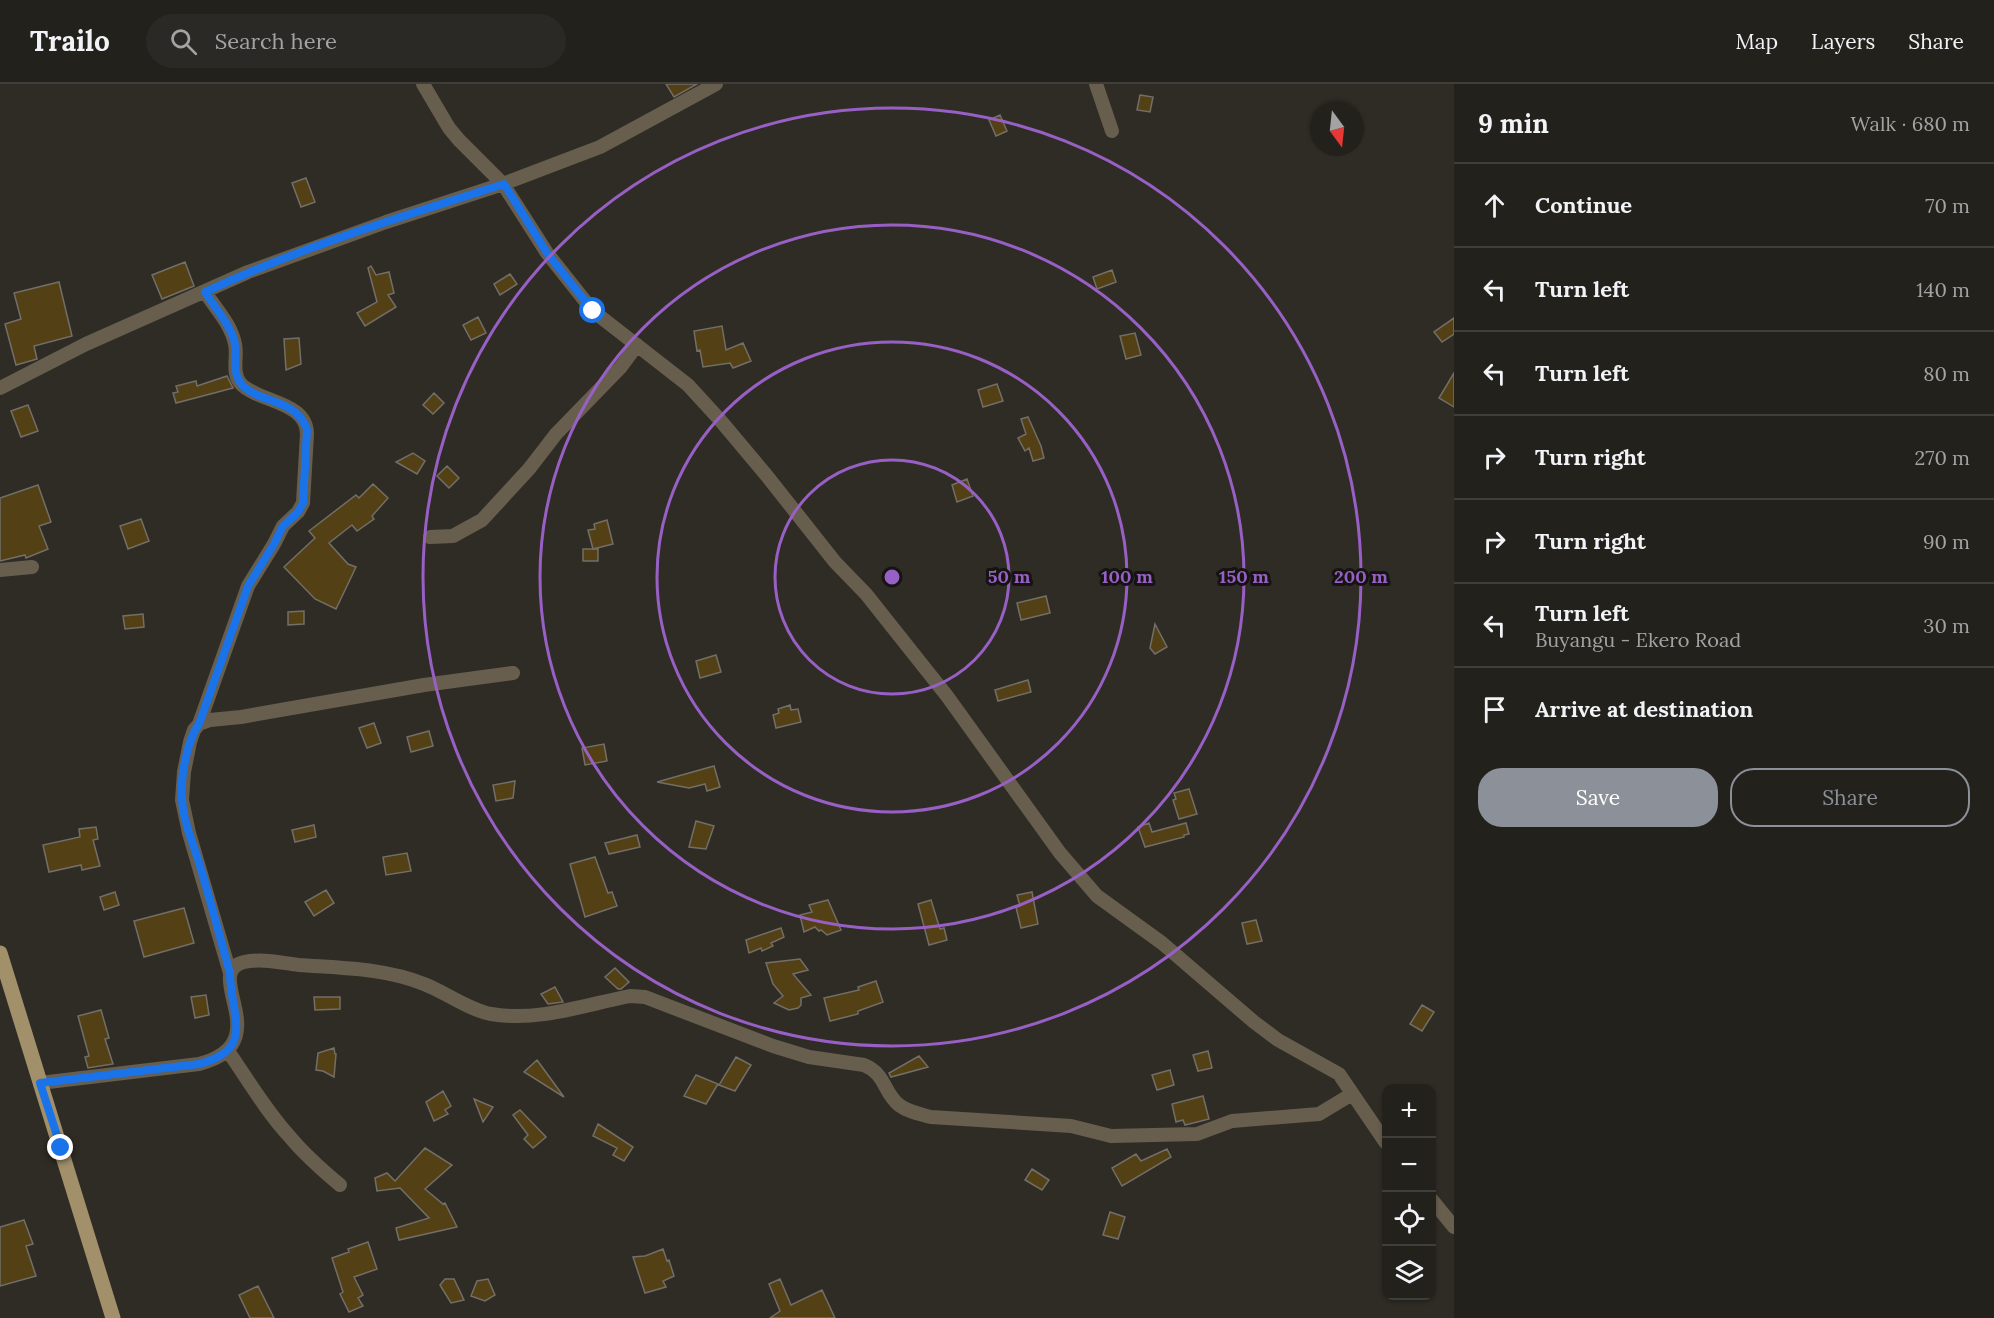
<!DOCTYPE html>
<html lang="en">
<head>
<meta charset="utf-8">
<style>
	body { margin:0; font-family:Lora,serif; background:#2b2925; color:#f1f3f6 }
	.controls { position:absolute; right:18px; bottom:18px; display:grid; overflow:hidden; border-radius:12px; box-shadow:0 2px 4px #0004 }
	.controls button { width:54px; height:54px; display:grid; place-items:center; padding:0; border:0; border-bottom:2px solid #403e3b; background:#23211c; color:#f1f3f6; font:30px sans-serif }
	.compass { position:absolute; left:1310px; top:18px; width:54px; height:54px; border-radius:50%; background:#23211c; box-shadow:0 2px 4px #0004; rotate:165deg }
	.stop { position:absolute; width:18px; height:18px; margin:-14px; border:4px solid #1a73e8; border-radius:50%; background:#fff }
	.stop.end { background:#1a73e8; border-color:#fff; box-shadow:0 2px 6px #0008 }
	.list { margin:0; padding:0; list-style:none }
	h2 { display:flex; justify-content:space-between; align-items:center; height:78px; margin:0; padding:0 24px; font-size:26px }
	h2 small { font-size:20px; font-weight:400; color:#a3a3a3 }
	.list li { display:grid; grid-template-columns:39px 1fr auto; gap:18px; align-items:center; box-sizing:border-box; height:84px; padding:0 24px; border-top:2px solid #403e3b }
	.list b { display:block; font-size:22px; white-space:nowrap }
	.list p { margin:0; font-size:20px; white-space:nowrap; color:#a3a3a3 }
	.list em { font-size:20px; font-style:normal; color:#a3a3a3 }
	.actions { display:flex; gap:12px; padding:18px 24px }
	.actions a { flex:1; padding:14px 0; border:2px solid #8c9099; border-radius:24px; text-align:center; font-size:21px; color:#8c9099 }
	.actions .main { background:#8c9099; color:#fff }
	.icon { flex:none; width:33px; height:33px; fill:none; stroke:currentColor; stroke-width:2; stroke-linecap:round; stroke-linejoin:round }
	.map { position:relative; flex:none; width:1454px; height:1234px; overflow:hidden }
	header { display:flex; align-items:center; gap:36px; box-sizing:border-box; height:84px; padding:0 30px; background:#23211c; border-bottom:2px solid #403e3b }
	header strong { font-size:28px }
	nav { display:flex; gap:33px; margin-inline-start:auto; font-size:21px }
	.search { width:420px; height:54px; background:#2b2925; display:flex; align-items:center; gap:15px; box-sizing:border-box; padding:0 21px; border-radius:33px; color:#a3a3a3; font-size:22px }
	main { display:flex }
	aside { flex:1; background:#23211c }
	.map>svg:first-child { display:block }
	.building { fill:#544015; stroke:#726e68; stroke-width:1.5 }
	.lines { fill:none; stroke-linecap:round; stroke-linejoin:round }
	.street { stroke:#685e4d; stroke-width:14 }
	.primary { stroke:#a2906b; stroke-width:15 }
	.route { stroke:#1a73e8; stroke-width:8 }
	.ring { fill:none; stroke:#9860c5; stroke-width:3 }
	.centre { fill:#9860c5; stroke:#161412; stroke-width:3 }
	.ring-label { font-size:18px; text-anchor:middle; font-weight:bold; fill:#9860c5; stroke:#161412; stroke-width:6; stroke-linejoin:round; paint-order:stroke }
</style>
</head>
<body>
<header>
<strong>Trailo</strong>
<div class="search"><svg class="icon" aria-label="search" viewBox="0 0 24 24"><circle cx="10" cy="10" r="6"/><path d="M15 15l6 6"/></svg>Search here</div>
<nav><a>Map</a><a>Layers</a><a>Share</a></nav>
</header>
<main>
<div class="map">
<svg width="1454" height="1234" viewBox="0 0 1454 1234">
	<rect width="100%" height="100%" fill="#2f2c26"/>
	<path class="building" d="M 666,0 L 697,0 L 674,13 Z
		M 1140,11 L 1153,13 L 1150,28 L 1137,26 Z
		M 1000,31 L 1007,47 L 996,52 L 989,36 Z
		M 306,94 L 315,118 L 301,123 L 292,99 Z
		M 185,178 L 194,202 L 162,215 L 152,191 Z
		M 371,182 L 376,191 L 389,188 L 394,209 L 388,211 L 396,223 L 365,242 L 357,229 L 377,218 L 368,184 Z
		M 1112,186 L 1116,198 L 1097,205 L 1093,193 Z
		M 510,190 L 517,200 L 500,211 L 494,200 Z
		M 59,198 L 72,252 L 34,262 L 37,275 L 16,281 L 5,240 L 21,235 L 14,209 Z
		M 478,233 L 486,249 L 471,256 L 463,241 Z
		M 1454,234 L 1454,250 L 1442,258 L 1434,248 Z
		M 722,242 L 726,266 L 743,259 L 751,277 L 733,284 L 730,279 L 703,283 L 700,266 L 697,267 L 694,247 Z
		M 1135,249 L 1141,271 L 1126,275 L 1120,252 Z
		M 299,254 L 301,280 L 286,286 L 284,255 Z
		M 1454,289 L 1454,323 L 1439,314 Z
		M 227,292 L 233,304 L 176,319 L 173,309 L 178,308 L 176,302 L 196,297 L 197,302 Z
		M 997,300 L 1003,317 L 983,323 L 978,306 Z
		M 434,309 L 444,319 L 433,330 L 423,321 Z
		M 28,321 L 38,347 L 21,353 L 11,327 Z
		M 1028,333 L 1041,362 L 1044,374 L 1033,377 L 1029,364 L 1025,367 L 1018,354 L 1026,350 L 1021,335 Z
		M 413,369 L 425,377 L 417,390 L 396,378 Z
		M 447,382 L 459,394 L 449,404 L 437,392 Z
		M 967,395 L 973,412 L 957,418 L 952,401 Z
		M 373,400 L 388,414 L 372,432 L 374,435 L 357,447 L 352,441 L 329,459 L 348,480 L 356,483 L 336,525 L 315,515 L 284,483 L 315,454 L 309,447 L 356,411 L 359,414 Z
		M 38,401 L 51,438 L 39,442 L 48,465 L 26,474 L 25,471 L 0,477 L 0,414 Z
		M 141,435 L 149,457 L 128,465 L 120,442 Z
		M 607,436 L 613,460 L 593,465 L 588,446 L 595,445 L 594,440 Z
		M 583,465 L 598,465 L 598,477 L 583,477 Z
		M 1046,512 L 1050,529 L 1021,536 L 1017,519 Z
		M 304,527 L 304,540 L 288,541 L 288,528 Z
		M 143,530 L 144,543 L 125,545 L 123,532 Z
		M 1155,540 L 1167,563 L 1155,570 L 1150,564 Z
		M 716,571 L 721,588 L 700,594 L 696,577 Z
		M 1028,596 L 1031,608 L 998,617 L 995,606 Z
		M 790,621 L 791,626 L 798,625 L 801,638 L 776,644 L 773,631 L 779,629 L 778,625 Z
		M 374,639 L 381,659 L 367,664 L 359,644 Z
		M 429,647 L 433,662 L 411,668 L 407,653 Z
		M 604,660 L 607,677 L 585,681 L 582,664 Z
		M 714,682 L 720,703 L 707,707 L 705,700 L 689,704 L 657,698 Z
		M 515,697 L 513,714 L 496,717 L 493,701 Z
		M 1189,705 L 1197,730 L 1179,735 L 1173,716 L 1176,715 L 1174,709 Z
		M 696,737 L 714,742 L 706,765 L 689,763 Z
		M 1149,739 L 1152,748 L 1186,739 L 1189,750 L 1184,751 L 1184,753 L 1145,763 L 1138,743 Z
		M 314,741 L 316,753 L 295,758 L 292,746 Z
		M 96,743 L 98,755 L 93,756 L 100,782 L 82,786 L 81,781 L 49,788 L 43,761 L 80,753 L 79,745 Z
		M 637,751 L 640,763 L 609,770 L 605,759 Z
		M 407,769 L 411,787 L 386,791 L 383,773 Z
		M 595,773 L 608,809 L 612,808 L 617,822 L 585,833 L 570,780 Z
		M 326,806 L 334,819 L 314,832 L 305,818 Z
		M 115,808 L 119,821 L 104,826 L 100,813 Z
		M 1032,808 L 1038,840 L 1021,844 L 1016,823 L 1020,822 L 1017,811 Z
		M 828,816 L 841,846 L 827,851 L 821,846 L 819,847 L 815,843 L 804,848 L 800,831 L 812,828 L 809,821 Z
		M 931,816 L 940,845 L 944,844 L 947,856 L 929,861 L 918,820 Z
		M 184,824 L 194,859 L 144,873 L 134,837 Z
		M 1256,836 L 1262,857 L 1247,860 L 1242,839 Z
		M 781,844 L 784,853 L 771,859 L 773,862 L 762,867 L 761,864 L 749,869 L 746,856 Z
		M 800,875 L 808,886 L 793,890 L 811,911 L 801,914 L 801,921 L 798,924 L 789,926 L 774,919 L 783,912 L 773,900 L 766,879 Z
		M 615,884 L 629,898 L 621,905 L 618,905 L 605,893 Z
		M 876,897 L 883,918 L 858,927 L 858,930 L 830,937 L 824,914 L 859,906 L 858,903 Z
		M 555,903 L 563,918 L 548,920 L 541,910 Z
		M 206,911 L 209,931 L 195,934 L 191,913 Z
		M 314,913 L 340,913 L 340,925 L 315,926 Z
		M 1422,921 L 1434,928 L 1422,947 L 1410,940 Z
		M 101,926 L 109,954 L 105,955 L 113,980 L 88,984 L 85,973 L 89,972 L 78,932 Z
		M 334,964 L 335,970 L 336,970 L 334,993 L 323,987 L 316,986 L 318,969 Z
		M 1208,967 L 1212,984 L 1198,987 L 1193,971 Z
		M 919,972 L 928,983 L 891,993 L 889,989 Z
		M 736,973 L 751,981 L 735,1007 L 719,1001 Z
		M 537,976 L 564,1013 L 524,988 Z
		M 1170,986 L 1174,1001 L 1157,1006 L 1152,991 Z
		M 696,991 L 718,1000 L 706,1020 L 684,1012 Z
		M 443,1007 L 451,1022 L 445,1026 L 448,1030 L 434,1037 L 426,1018 Z
		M 1203,1012 L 1209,1035 L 1185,1041 L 1183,1036 L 1176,1038 L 1172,1020 Z
		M 474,1015 L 493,1023 L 483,1038 Z
		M 520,1026 L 546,1053 L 533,1064 L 524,1055 L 528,1051 L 513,1031 Z
		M 598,1040 L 633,1063 L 624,1077 L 613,1071 L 617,1064 L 593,1052 Z
		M 425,1064 L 452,1081 L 425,1105 L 443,1120 L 445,1119 L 457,1143 L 399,1156 L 396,1144 L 429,1134 L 400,1104 L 377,1107 L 375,1094 L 387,1089 L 395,1097 Z
		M 1167,1065 L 1171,1073 L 1122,1102 L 1112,1084 L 1136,1070 L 1141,1077 Z
		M 1032,1085 L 1049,1096 L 1042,1106 L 1025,1096 Z
		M 1110,1128 L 1125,1133 L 1118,1155 L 1103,1151 Z
		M 24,1136 L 33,1160 L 26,1162 L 36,1192 L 0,1202 L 0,1143 Z
		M 368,1158 L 377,1185 L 354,1193 L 363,1211 L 358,1214 L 363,1222 L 349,1228 L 340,1210 L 343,1208 L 332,1174 L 349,1168 L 348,1165 Z
		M 663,1165 L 667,1177 L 669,1176 L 674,1192 L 663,1197 L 666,1203 L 645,1209 L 633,1173 L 645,1172 Z
		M 445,1195 L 454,1195 L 464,1216 L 451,1219 L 440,1201 Z
		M 488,1195 L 495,1211 L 485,1217 L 471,1212 L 477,1197 Z
		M 780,1195 L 791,1221 L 822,1206 L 835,1234 L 770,1234 L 780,1227 L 769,1200 Z
		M 258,1202 L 274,1234 L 250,1234 L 239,1211 Z"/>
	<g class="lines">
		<path class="street" d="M 423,0 L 449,44 L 459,56 L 503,100 L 547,169 L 593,227 L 688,301 L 720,336 L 767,392 L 835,478 L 866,510 L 947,612 L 1060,769 L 1097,812 L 1162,859 L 1254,938 L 1278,956 L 1339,990 L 1386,1059
			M 1096,0 L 1112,47
			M 0,304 L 86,260 L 248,188 L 386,138 L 503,100 L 600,63 L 716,0
			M 430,453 L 453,452 L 482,436 L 529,385 L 556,350 L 620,284 L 637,261
			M 0,486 L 32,483
			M 199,640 L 248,502 L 274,460 L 283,442 L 298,428 L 303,419 L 307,350 C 307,317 258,318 241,300 C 231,289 238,273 235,260 C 231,240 216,225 205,208
			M 230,889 L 189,749 L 182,716 L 184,688 L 190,658 L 194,646 L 199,640 L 210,636 L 241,633 L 424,601 L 513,589
			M 228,967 C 248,996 266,1027 290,1053 C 305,1071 322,1086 340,1101
			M 40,999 L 199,980 C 280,959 200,889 244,878 C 262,874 281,879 299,881 C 341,884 384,884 424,900 C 445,908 469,926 491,930 C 538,938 584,921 630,912 L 645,913 L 773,962 L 809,973 L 864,981 C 886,990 883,1008 899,1021 C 908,1028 920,1030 931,1033 L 1071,1042 L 1111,1052 L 1197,1050 L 1232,1037 L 1319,1030 L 1352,1010
			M 1432,1116 L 1454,1143"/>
		<path class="primary" d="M 0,869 L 113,1234"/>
	</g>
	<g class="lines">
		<path class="route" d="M 61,1064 L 40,999 L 199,980 C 257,965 230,931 230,889 C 220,854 211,818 200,782 C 194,761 183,738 182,715 C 180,695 187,656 199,640 L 248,502 L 274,460 L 283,442 L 298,428 L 303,419 L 307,345 C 294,312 255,320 240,298 C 231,285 238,270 234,256 C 229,239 215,224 205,208 C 301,163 403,132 504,100 L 547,169 L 593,227"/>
	</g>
	<g class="ring">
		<circle cx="892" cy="493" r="117"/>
		<circle cx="892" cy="493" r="235"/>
		<circle cx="892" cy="493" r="352"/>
		<circle cx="892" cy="493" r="469"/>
	</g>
	<circle cx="892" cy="493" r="9" class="centre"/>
	<g class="ring-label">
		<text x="1009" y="499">50 m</text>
		<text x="1127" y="499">100 m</text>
		<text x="1244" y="499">150 m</text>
		<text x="1361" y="499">200 m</text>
	</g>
</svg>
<div class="controls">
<button>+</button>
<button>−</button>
<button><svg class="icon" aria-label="locate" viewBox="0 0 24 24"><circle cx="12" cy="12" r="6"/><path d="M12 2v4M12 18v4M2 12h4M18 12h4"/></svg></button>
<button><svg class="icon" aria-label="layers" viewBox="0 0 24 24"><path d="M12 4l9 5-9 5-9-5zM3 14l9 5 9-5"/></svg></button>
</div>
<svg class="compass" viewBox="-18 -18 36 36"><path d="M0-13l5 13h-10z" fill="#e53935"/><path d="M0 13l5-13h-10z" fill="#a3a3a3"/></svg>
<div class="stop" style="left:593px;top:227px"></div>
<div class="stop end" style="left:61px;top:1064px"></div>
</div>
<aside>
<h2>9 min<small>Walk · 680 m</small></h2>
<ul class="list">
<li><svg class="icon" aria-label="ahead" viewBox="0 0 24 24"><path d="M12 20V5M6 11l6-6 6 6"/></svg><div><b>Continue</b></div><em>70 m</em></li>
<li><svg class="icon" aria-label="left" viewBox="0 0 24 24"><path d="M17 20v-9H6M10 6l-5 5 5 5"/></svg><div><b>Turn left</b></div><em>140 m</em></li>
<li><svg class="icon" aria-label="left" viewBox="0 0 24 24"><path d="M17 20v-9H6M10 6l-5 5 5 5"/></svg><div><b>Turn left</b></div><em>80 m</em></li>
<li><svg class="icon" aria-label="right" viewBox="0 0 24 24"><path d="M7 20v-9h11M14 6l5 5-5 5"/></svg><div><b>Turn right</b></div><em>270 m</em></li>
<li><svg class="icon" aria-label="right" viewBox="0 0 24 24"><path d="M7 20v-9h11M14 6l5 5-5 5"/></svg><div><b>Turn right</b></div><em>90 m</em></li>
<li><svg class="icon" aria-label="left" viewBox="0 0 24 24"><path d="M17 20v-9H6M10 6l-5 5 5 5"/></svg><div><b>Turn left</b><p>Buyangu - Ekero Road</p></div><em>30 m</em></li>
<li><svg class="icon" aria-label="arrive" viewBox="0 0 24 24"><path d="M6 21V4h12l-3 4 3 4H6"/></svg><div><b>Arrive at destination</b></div></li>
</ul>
<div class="actions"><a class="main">Save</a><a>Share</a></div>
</aside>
</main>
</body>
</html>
